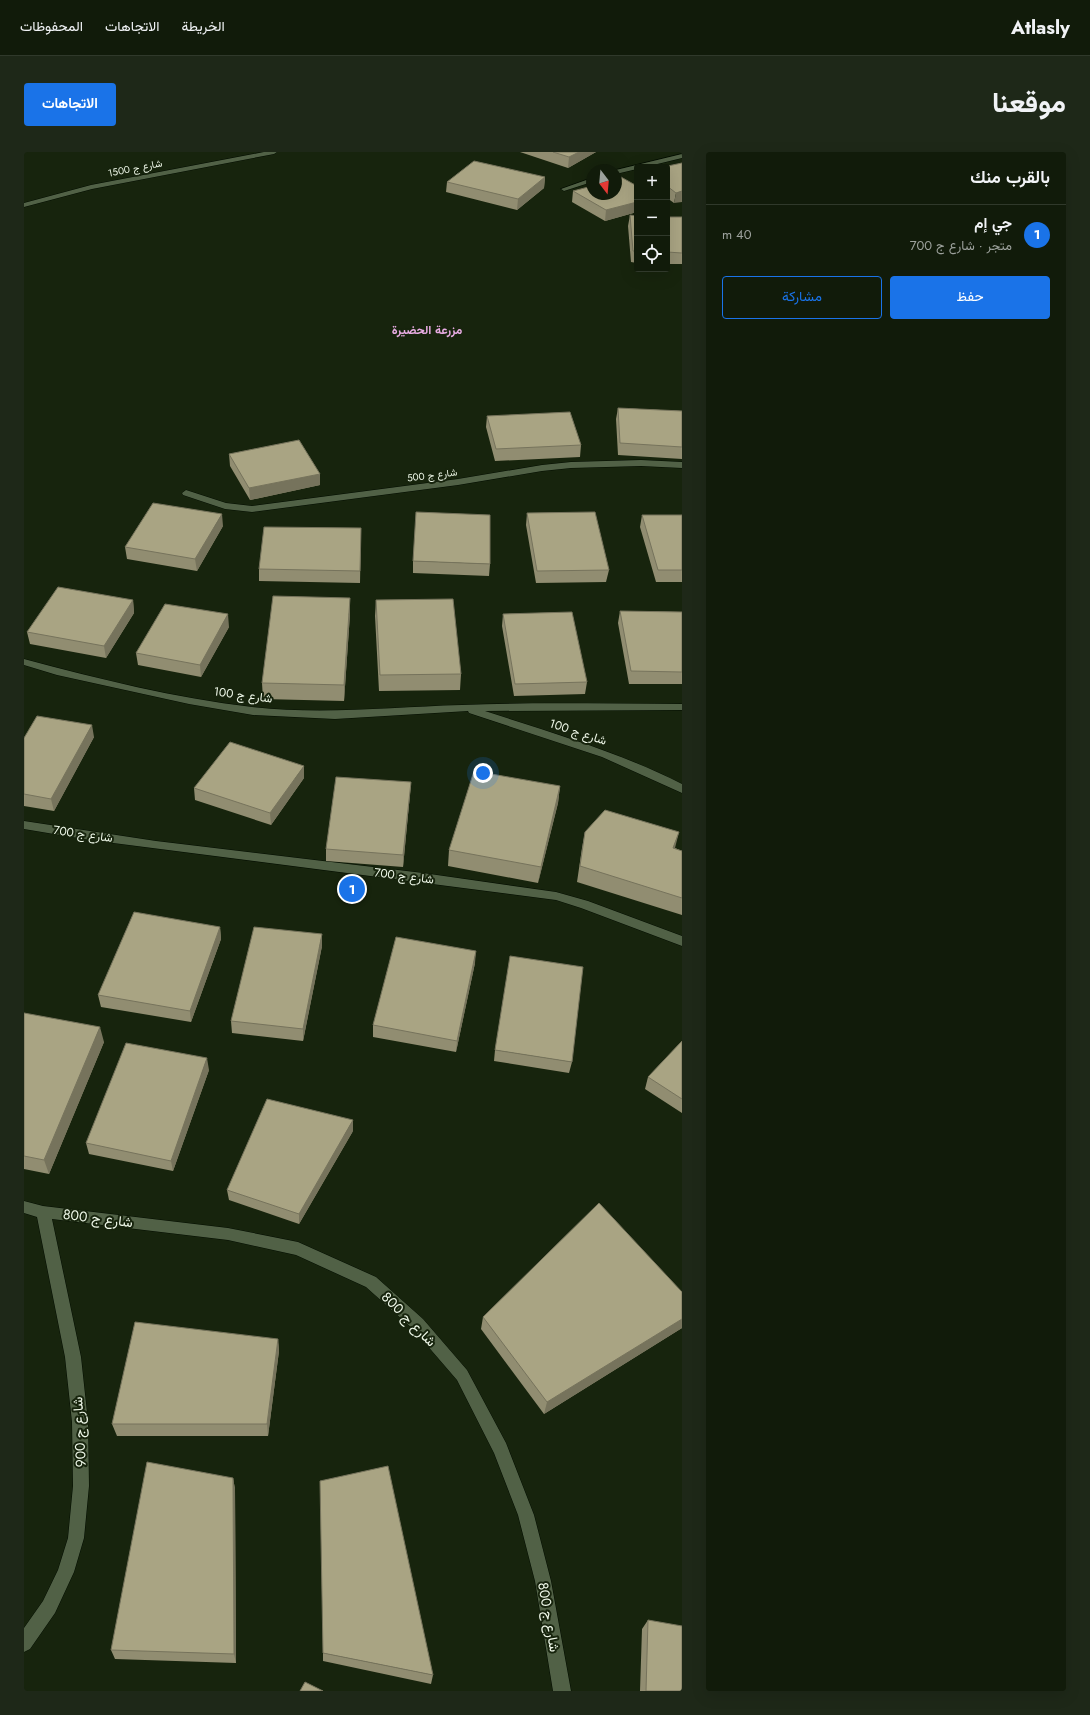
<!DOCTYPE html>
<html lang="ar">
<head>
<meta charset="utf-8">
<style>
	body { margin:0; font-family:Jost,Vazirmatn,sans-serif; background:#1e2818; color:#f1f3f6; direction:rtl }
	.controls { position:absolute; right:12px; top:12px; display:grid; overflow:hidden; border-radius:4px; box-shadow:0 4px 16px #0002 }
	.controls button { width:36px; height:36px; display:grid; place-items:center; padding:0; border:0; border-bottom:1px solid #30392b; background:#111b0a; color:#f1f3f6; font:20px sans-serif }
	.compass { position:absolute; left:562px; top:12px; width:36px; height:36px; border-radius:50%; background:#111b0a; box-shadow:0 4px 16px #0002; rotate:164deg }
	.you { position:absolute; left:459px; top:621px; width:14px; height:14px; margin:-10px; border:3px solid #fff; border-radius:50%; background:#1a73e8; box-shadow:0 0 0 6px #1a73e833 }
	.badge { display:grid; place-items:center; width:26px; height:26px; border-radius:50%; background:#1a73e8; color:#fff; font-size:13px; font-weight:700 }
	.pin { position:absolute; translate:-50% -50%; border:2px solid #fff; box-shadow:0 1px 4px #0006 }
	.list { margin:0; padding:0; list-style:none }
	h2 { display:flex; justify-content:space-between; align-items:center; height:52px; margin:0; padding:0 16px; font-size:17px }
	h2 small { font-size:13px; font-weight:400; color:#9ca19c }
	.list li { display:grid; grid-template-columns:26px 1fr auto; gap:12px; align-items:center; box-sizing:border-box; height:60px; padding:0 16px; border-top:1px solid #30392b }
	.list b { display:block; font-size:15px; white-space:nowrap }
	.list p { margin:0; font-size:13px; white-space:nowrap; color:#9ca19c }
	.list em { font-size:13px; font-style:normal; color:#9ca19c }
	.actions { display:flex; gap:8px; padding:12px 16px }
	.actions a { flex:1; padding:9px 0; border:1px solid #1a73e8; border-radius:4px; text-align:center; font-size:14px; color:#1a73e8 }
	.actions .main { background:#1a73e8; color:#fff }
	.icon { flex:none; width:22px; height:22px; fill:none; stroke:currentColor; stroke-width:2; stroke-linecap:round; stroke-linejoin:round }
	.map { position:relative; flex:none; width:658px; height:1539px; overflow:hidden; direction:ltr; border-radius:4px }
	header { display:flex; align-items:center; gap:24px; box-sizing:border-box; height:56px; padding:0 20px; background:#111b0a; border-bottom:1px solid #30392b }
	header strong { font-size:19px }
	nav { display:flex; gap:22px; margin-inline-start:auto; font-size:14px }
	.intro { display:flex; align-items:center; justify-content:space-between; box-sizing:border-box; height:96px; padding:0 24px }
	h1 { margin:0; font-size:28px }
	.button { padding:10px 18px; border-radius:4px; background:#1a73e8; color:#fff; font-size:14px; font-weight:700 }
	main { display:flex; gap:24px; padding:0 24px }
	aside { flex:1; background:#111b0a; border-radius:4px; box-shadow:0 4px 16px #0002 }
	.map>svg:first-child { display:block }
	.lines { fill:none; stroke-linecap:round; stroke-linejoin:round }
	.street-casing { stroke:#030d00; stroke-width:1 }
	.street { fill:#516146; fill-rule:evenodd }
	.wall { fill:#918d71 }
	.shaded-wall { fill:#76735c }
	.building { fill:#a9a483; stroke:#76735c }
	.labels { text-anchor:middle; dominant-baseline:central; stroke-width:4; stroke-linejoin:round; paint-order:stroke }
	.far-street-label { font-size:10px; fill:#eff8e9; stroke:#17240d }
	.far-quarter-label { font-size:12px; font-weight:bold; fill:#e8ace3; stroke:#17240d }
	.street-label { font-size:12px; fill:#eff8e9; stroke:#17240d }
	.near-street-label { font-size:14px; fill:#eff8e9; stroke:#17240d }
</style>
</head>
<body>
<header>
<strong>Atlasly</strong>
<nav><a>الخريطة</a><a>الاتجاهات</a><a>المحفوظات</a></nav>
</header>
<div class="intro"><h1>موقعنا</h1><a class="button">الاتجاهات</a></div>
<main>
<aside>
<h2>بالقرب منك<small></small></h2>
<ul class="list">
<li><span class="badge">1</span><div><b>جي إم</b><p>متجر · شارع ج 700</p></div><em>40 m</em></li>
</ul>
<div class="actions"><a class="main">حفظ</a><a>مشاركة</a></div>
</aside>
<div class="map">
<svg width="658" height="1539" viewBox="0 0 658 1539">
	<rect width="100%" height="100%" fill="#17240d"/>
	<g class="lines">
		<defs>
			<path id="street" d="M 240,0 L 253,0 L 250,2 L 68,37 L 0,55 L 0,51 L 67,33 Z
				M 658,2 L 658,6 L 621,15 L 613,15 L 613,17 L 592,22 L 592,18 Z
				M 568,26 L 568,30 L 540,39 L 537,37 Z
				M 617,308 L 658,310 L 658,316 L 617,314 L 547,316 L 518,319 L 434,333 L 228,360 L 201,357 L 159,343 L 158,341 L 162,338 L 202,351 L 228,354 L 434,327 L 518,313 L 547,310 Z
				M 0,507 C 75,527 151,546 228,555 C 298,563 368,555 438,553 C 511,550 585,552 658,552 L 658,558 L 461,559 C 528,581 595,600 658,632 L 658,641 L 578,605 L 445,561 L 444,559 L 311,567 L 229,563 L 165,552 L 33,523 L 0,513 Z
				M 0,669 L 132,689 L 399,721 L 532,740 L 564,749 L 658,784 L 658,794 L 557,756 L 532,748 L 66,688 L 0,677 Z
				M 0,1049 L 19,1054 L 204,1076 L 274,1090 L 352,1125 L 399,1167 L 443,1218 L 482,1291 L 510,1363 L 527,1429 L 547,1539 L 529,1539 L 511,1429 L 494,1363 L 470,1301 L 433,1228 L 389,1177 L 342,1135 L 272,1103 L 204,1088 L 28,1067 L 57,1205 L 64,1270 L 65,1334 L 60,1386 L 50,1420 L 31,1461 L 6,1497 L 0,1500 L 0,1476 L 19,1449 L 34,1418 L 44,1386 L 49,1334 L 48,1270 L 41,1205 L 13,1065 L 0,1061 Z"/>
		</defs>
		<use href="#street" class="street-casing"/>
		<use href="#street" class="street"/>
	</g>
	<path class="wall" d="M 496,0 L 572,0 L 544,16 Z
		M 658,11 L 650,51 L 643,46 L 643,15 Z
		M 521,25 L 520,36 L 493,58 L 422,40 L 423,30 Z
		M 613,34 L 613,60 L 581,69 L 548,50 L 549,39 Z
		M 606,63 L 613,64 L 613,111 L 607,110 L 604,74 Z
		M 643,65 L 658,65 L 658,112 L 643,112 Z
		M 594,256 L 658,259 L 658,307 L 594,303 L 592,267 Z
		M 463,264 L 557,293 L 556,305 L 471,309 L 462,275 Z
		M 205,302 L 296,322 L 296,333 L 226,348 L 206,314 Z
		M 503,361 L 585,418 L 582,430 L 512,431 L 502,373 Z
		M 618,363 L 658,363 L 658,430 L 632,430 L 616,375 Z
		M 199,374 L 173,419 L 103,407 L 101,395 Z
		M 337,376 L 336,431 L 235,429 L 235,417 Z
		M 389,409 L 466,412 L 465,424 L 389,421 Z
		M 109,448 L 110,461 L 82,506 L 6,492 L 3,480 Z
		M 352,448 L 437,522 L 436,538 L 355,539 L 351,464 Z
		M 596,459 L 658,460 L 658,532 L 605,532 L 594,471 Z
		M 326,462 L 320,549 L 239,547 L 238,531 Z
		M 479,462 L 563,530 L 561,542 L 490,544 L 478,474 Z
		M 205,475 L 177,525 L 114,513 L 112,501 Z
		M 70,585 L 30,659 L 0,654 L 0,586 Z
		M 280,626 L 247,673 L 171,648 L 170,636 Z
		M 387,630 L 386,642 L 379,715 L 302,709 L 302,697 Z
		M 536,634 L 534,651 L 514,731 L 424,714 L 425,698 Z
		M 561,680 L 651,696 L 658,699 L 658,763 L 553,730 L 558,696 Z
		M 196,775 L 197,787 L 167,870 L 77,855 L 74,843 Z
		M 298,794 L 279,889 L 208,881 L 207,869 Z
		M 451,811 L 432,900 L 349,885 L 349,873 Z
		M 0,861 L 80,890 L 25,1022 L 0,1017 Z
		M 658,889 L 658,961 L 621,937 L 624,925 Z
		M 471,898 L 548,910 L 545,921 L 470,909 Z
		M 185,918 L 149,1019 L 65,1002 L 62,991 Z
		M 329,979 L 275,1072 L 205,1048 L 203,1038 Z
		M 658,1140 L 658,1176 L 520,1262 L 457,1177 L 459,1165 Z
		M 254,1187 L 255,1199 L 244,1284 L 93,1284 L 88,1272 Z
		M 209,1326 L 211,1337 L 212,1511 L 91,1507 L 87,1498 Z
		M 624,1468 L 658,1539 L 616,1539 L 618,1477 Z
		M 299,1501 L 409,1523 L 407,1532 L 299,1509 Z"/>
	<path class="shaded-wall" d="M 555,0 L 572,0 L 544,16 L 545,5 Z
		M 521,25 L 520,36 L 493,58 L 494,47 Z
		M 658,39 L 658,50 L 650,51 L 652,41 Z
		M 613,50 L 613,60 L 581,69 L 582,58 Z
		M 296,322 L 296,333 L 226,348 L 225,336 Z
		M 198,362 L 199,374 L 173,419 L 171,407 Z
		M 326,446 L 326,462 L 320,549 L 320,533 Z
		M 109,448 L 110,461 L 82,506 L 80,494 Z
		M 204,462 L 205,475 L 177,525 L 176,513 Z
		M 68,573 L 70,585 L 30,659 L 27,647 Z
		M 280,614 L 280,626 L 247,673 L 246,661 Z
		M 387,630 L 386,642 L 379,715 L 379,703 Z
		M 536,634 L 534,651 L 514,731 L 517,715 Z
		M 655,680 L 651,696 L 649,696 Z
		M 196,775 L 197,787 L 167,870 L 166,859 Z
		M 298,782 L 298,794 L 279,889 L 279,877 Z
		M 452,799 L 451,811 L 432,900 L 433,889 Z
		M 76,875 L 80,890 L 25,1022 L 20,1008 Z
		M 183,906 L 185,918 L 149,1019 L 147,1009 Z
		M 329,968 L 329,979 L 275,1072 L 275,1062 Z
		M 658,1167 L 658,1176 L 520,1262 L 523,1250 Z
		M 254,1187 L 255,1199 L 244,1284 L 243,1272 Z
		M 209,1326 L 211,1337 L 212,1511 L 210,1502 Z"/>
	<path class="building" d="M 529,0 L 555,0 L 545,5 Z
		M 450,9 L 521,25 L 494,47 L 423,30 Z
		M 658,11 L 658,39 L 652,41 L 643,34 L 643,15 L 639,15 Z
		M 597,25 L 613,34 L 613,50 L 582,58 L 549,39 L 568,34 L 568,42 L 592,42 L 592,27 Z
		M 606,63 L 613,64 L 613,99 L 609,99 Z
		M 643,65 L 658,65 L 658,101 L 643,100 Z
		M 594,256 L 658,259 L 658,295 L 596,291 Z
		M 546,260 L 557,293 L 472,297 L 463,264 Z
		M 275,288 L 296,322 L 225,336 L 205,302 Z
		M 129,351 L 198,362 L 171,407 L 101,395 Z
		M 392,360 L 466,363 L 466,412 L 389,409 Z
		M 571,360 L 585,418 L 513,419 L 503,361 Z
		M 618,363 L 658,363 L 658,418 L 634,418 Z
		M 240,375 L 337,376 L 336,419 L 235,417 Z
		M 34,435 L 109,448 L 80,494 L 3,480 Z
		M 249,444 L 326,446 L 320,533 L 238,531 Z
		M 429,447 L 437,522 L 356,523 L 352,448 Z
		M 141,452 L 204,462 L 176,513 L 112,501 Z
		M 596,459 L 658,460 L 658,520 L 607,519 Z
		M 548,460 L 563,530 L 491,532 L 479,462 Z
		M 13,564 L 68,573 L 27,647 L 0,642 L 0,586 Z
		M 206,590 L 280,614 L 246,661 L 170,636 Z
		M 450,619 L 536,634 L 517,715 L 425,698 Z
		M 312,625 L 387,630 L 379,703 L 302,697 Z
		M 581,658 L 655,680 L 649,696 L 658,699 L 658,746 L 556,714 L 561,680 Z
		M 110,760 L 196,775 L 166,859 L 74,843 Z
		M 230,775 L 298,782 L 279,877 L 207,869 Z
		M 372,785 L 452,799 L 433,889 L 349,873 Z
		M 486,804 L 559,815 L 548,910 L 471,898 Z
		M 0,861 L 76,875 L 20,1008 L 0,1004 Z
		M 658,889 L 658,947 L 624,925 Z
		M 102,891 L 183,906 L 147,1009 L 62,991 Z
		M 243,947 L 329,968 L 275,1062 L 203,1038 Z
		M 575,1051 L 658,1140 L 658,1167 L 523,1250 L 459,1165 Z
		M 111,1170 L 254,1187 L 243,1272 L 88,1272 Z
		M 123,1310 L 209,1326 L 210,1502 L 87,1498 Z
		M 364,1314 L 409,1523 L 299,1501 L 296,1329 Z
		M 624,1468 L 658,1474 L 658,1539 L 622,1539 Z
		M 281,1530 L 299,1539 L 276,1539 Z"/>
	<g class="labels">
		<g class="far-street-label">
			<text transform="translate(111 16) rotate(-11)">شارع ج 1500</text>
			<text transform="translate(408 323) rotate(-7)">شارع ج 500</text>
		</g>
		<g class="far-quarter-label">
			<text x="403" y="178">مزرعة الحضيرة</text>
		</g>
		<g class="street-label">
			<text transform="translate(219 543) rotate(7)">شارع ج 100</text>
			<text transform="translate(554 580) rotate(18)">شارع ج 100</text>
			<text transform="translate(59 682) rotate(8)">شارع ج 700</text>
			<text transform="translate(380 724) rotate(7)">شارع ج 700</text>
		</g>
		<g class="near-street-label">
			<text transform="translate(74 1066) rotate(7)">شارع ج 800</text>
			<text transform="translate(385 1167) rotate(45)">شارع ج 800</text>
			<text transform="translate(55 1280) rotate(-93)">شارع ج 900</text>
			<text transform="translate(525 1465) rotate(80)">شارع ج 800</text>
		</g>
	</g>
</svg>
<div class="controls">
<button>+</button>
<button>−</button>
<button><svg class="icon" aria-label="locate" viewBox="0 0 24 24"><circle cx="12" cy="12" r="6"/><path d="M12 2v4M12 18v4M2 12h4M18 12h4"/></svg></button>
</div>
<svg class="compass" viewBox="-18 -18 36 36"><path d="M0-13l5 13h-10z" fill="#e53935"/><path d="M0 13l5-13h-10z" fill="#9ca19c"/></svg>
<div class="you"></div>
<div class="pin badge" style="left:328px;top:737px">1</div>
</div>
</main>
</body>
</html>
